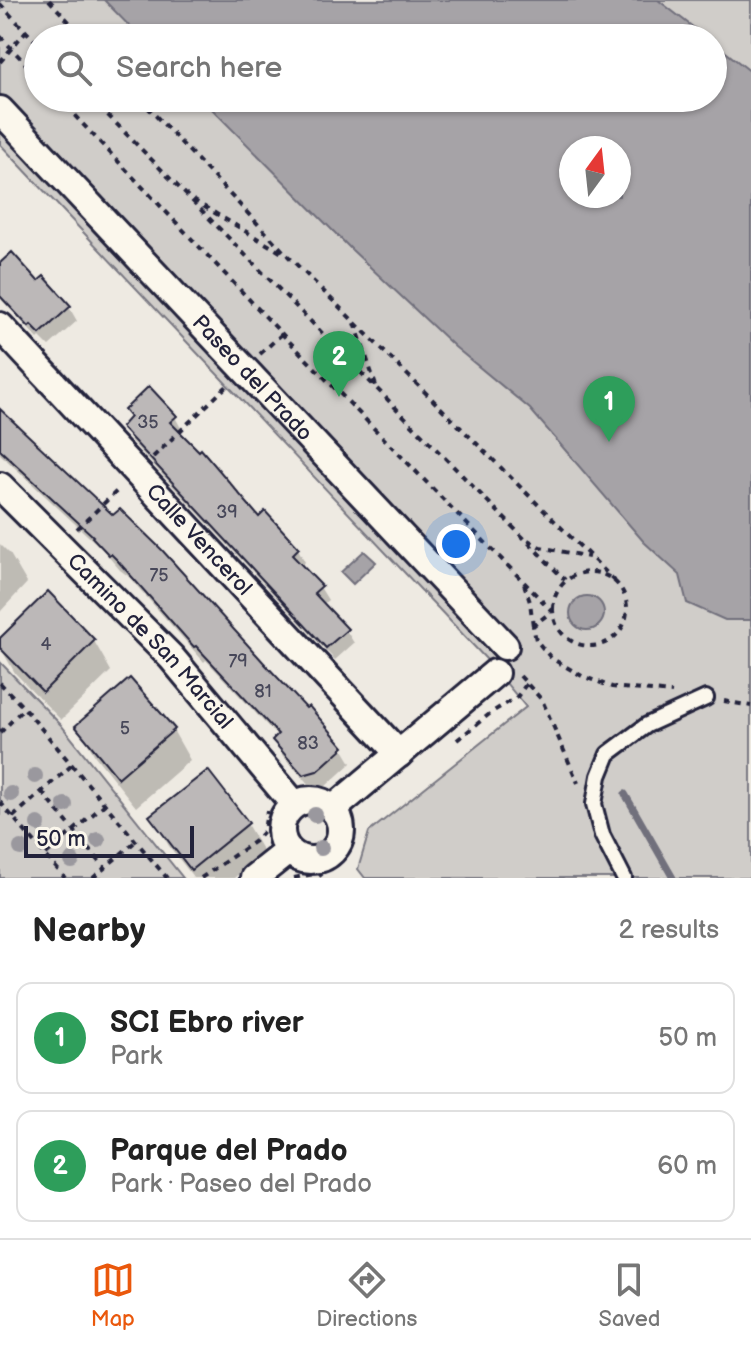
<!DOCTYPE html>
<html lang="en">
<head>
<meta charset="utf-8">
<style>
	body { margin:0; font-family:"Balsamiq Sans",sans-serif; background:#f6f6f6; color:#222 }
	.compass { position:absolute; left:559px; top:136px; width:72px; height:72px; border-radius:50%; background:#fff; box-shadow:0 2px 6px #0004; rotate:15deg }
	.scale { position:absolute; left:24px; bottom:20px; width:170px; box-sizing:border-box; padding-left:8px; border:4px solid #22223b; border-top:0; font-size:22px; line-height:28px; white-space:nowrap; color:#22223b; -webkit-text-stroke:6px #fbf7ec; paint-order:stroke }
	.you { position:absolute; left:456px; top:544px; width:28px; height:28px; margin:-20px; border:6px solid #fff; border-radius:50%; background:#1a73e8; box-shadow:0 0 0 12px #1a73e833 }
	.badge { display:grid; place-items:center; width:52px; height:52px; border-radius:50%; background:#ea580c; color:#fff; font-size:26px; font-weight:700 }
	.pin { position:absolute; translate:-50% -66px; filter:drop-shadow(0 2px 4px #0008) }
	.pin::after { content:''; position:absolute; top:42px; width:28px; height:24px; background:inherit; clip-path:polygon(0 0,100% 0,50% 100%) }
	.list { margin:0; padding:0; list-style:none }
	h2 { display:flex; justify-content:space-between; align-items:center; height:104px; margin:0; padding:0 32px; font-size:34px }
	h2 small { font-size:26px; font-weight:400; color:#767676 }
	.list li { display:grid; grid-template-columns:52px 1fr auto; gap:24px; align-items:center; box-sizing:border-box; height:112px; margin:0 16px 16px; padding:0 16px; border:2px solid #e0e0e0; border-radius:16px }
	.list b { display:block; font-size:30px; white-space:nowrap }
	.list p { margin:0; font-size:26px; white-space:nowrap; color:#767676 }
	.list em { font-size:26px; font-style:normal; color:#767676 }
	.icon { flex:none; width:44px; height:44px; fill:none; stroke:currentColor; stroke-width:2; stroke-linecap:round; stroke-linejoin:round }
	.map { position:relative; flex:none; width:751px; height:878px; overflow:hidden }
	.search { position:absolute; background:#fff; box-shadow:0 2px 6px #0004; left:24px; right:24px; top:24px; height:88px; display:flex; align-items:center; gap:20px; box-sizing:border-box; padding:0 28px; border-radius:44px; color:#767676; font-size:30px }
	.sheet { height:360px; background:#fff }
	nav { display:flex; justify-content:space-around; align-items:center; box-sizing:border-box; height:112px; border-top:2px solid #e0e0e0; background:#fff; font-size:22px; color:#767676 }
	nav a { display:grid; justify-items:center; gap:4px }
	nav .on { color:#ea580c }
	.map>svg:first-child { display:block }
	.green { fill:#d0cdc9; stroke:#797882; stroke-width:2; fill-rule:evenodd }
	.water { fill:#a6a3a7; stroke:#716f7c; stroke-width:2; fill-rule:evenodd }
	.shadow { fill:#0003 }
	.lines { fill:none; stroke-linecap:round; stroke-linejoin:round }
	.stream { stroke:#716f7c; stroke-width:7 }
	.building { fill:#bcb8b8; stroke:#22223b; stroke-width:2 }
	.lane-casing { stroke:#22223b; stroke-width:20 }
	.street-casing { stroke:#22223b; stroke-width:32 }
	.path { stroke:#22223b; stroke-width:4; stroke-dasharray:6 6; stroke-linecap:butt }
	.lane { stroke:#fbf7ec; stroke-width:14 }
	.street { stroke:#fbf7ec; stroke-width:26 }
	.tree { fill:#9a989e }
	.labels { text-anchor:middle; dominant-baseline:central; stroke-width:6; stroke-linejoin:round; paint-order:stroke }
	.number-label { font-size:18px; fill:#48485a }
	.street-label { font-size:22px; fill:#22223b; stroke:#fbf7ec }
</style>
</head>
<body>
<div class="map">
<svg width="751" height="878" viewBox="0 0 751 878">
	<rect width="100%" height="100%" fill="#eeeae2"/>
	<filter id="ink" filterUnits="userSpaceOnUse"><feTurbulence type="fractalNoise" baseFrequency=".0125" numOctaves="2"/><feDisplacementMap in="SourceGraphic" scale="16" xChannelSelector="R" yChannelSelector="G"/><feConvolveMatrix kernelMatrix="1 2 1 2 8 2 1 2 1" color-interpolation-filters="sRGB"/></filter>
	<g filter="url(#ink)">
		<path class="green" d="M 0,0 L 751,0 L 751,878 L 365,878 L 358,869 L 369,832 L 526,707 L 487,660 L 0,144 ZM 38,38 L 713,38 L 713,98 L 38,98 ZM 571,148 L 619,148 L 619,196 L 571,196 Z
			M 0,662 L 61,725 L 183,878 L 0,878 Z"/>
		<path class="water" d="M 104,0 L 658,0 L 707,38 L 141,38 Z
			M 713,42 L 751,72 L 751,620 L 725,620 L 687,603 L 680,575 L 644,542 L 530,409 L 455,347 L 352,250 L 201,98 L 713,98 ZM 619,148 L 619,196 L 571,196 L 571,148 Z
			M 364,551 L 376,562 L 353,584 L 341,572 Z
			M570 613a17 17 0 1 1 34 0a17 17 0 1 1-34 0Z"/>
		<path class="shadow" d="M 0,266 L 38,284 L 69,307 L 77,321 L 49,346 L 40,337 L 38,339 L 0,298 Z
			M 0,412 L 342,748 L 351,763 L 326,786 L 314,790 L 283,756 L 274,740 L 278,737 L 206,660 L 204,662 L 128,576 L 120,570 L 101,548 L 0,454 Z
			M 175,417 L 182,430 L 179,434 L 259,520 L 298,549 L 305,562 L 301,567 L 320,587 L 328,600 L 322,605 L 346,630 L 354,643 L 335,660 L 131,441 L 123,427 Z
			M 0,544 L 10,554 L 27,583 L 0,612 Z
			M 0,641 L 94,641 L 111,671 L 61,720 L 15,673 L 0,647 Z
			M 78,726 L 173,730 L 190,760 L 136,807 L 95,756 Z
			M 152,817 L 247,824 L 264,853 L 234,878 L 194,878 L 169,846 Z"/>
		<g class="lines">
			<path class="stream" d="M 625,794 L 673,878"/>
		</g>
		<path class="building" d="M 12,252 L 38,281 L 44,276 L 71,306 L 40,334 L 31,325 L 29,327 L 0,296 L 0,263 Z
			M 149,386 L 177,416 L 170,422 L 199,451 L 201,449 L 259,517 L 265,511 L 299,548 L 292,555 L 322,586 L 314,593 L 348,629 L 326,648 L 121,427 L 130,417 L 124,410 Z
			M 0,409 L 113,515 L 120,509 L 162,550 L 265,664 L 306,708 L 309,706 L 344,747 L 317,771 L 303,775 L 272,740 L 278,734 L 196,646 L 194,647 L 117,560 L 111,554 L 109,555 L 92,537 L 93,536 L 0,450 Z
			M 48,591 L 95,640 L 43,692 L 0,648 L 0,638 Z
			M 130,678 L 175,729 L 118,778 L 75,726 Z
			M 208,770 L 249,823 L 191,870 L 149,816 Z"/>
		<g class="lines">
			<defs>
				<path id="lane" d="M 624,878 L 602,835 L 594,804 L 599,776 L 608,754 L 647,725 L 706,698"/>
				<g id="street">
					<path id="s1" d="M 0,110 L 505,646"/>
					<path id="s2" d="M 0,326 L 399,754"/>
					<path id="s3" d="M 0,486 L 171,657 L 294,804"/>
					<circle cx="311" cy="830" r="30"/>
					<path d="M 333,809 L 495,673"/>
					<path d="M 254,878 L 288,851"/>
				</g>
			</defs>
			<use href="#lane" class="lane-casing"/>
			<use href="#street" class="street-casing"/>
			<path class="path" d="M 49,0 L 84,38
				M 0,4 L 38,44
				M 0,36 L 38,77
				M 0,62 L 26,31
				M 58,98 L 282,334 L 552,611 L 533,626 L 536,640 L 551,658 L 582,676 L 612,687 L 672,693
				M 91,98 L 565,580
				M 139,98 L 289,257 L 619,585
				M 193,200 L 282,253
				M 355,323 L 376,386
				M 260,354 L 282,334
				M 153,457 L 228,385
				M 77,529 L 120,488
				M 528,540 L 540,547 L 589,557
				M553 609a37 37 0 1 1 74 0a37 37 0 1 1-74 0Z
				M 524,584 L 530,602 L 533,626
				M 520,676 L 542,700 L 578,783
				M 0,683 L 24,708 L 167,878
				M 724,701 L 751,706
				M 0,733 L 24,708
				M 457,740 L 492,712 L 517,697 L 527,683
				M 42,792 L 105,868
				M 0,802 L 65,878
				M 13,817 L 72,765
				M 46,854 L 105,804
				M 303,868 C 320,868 341,867 349,849 C 352,841 352,831 354,823
				M 93,878 L 136,841
				M 201,878 L 255,841 L 264,831 L 267,811
				M 294,878 L 319,873 L 323,878"/>
			<use href="#lane" class="lane"/>
			<use href="#street" class="street"/>
		</g>
		<g class="tree">
			<circle cx="35" cy="776" r="8"/>
			<circle cx="11" cy="794" r="8"/>
			<circle cx="65" cy="805" r="8"/>
			<circle cx="315" cy="815" r="8"/>
			<circle cx="38" cy="824" r="8"/>
			<circle cx="98" cy="840" r="8"/>
			<circle cx="21" cy="848" r="8"/>
			<circle cx="321" cy="848" r="8"/>
			<circle cx="72" cy="861" r="8"/>
		</g>
	</g>
	<g class="labels">
		<g class="number-label">
			<text x="148" y="422">35</text>
			<text x="227" y="512">39</text>
			<text x="159" y="575">75</text>
			<text x="46" y="644">4</text>
			<text x="238" y="661">79</text>
			<text x="263" y="691">81</text>
			<text x="125" y="728">5</text>
			<text x="308" y="743">83</text>
		</g>
		<g class="street-label">
			<text stroke="none"><textPath href="#s1" startOffset="368">Paseo del Prado</textPath></text>
			<text stroke="none"><textPath href="#s2" startOffset="292">Calle Vencerol</textPath></text>
			<text stroke="none"><textPath href="#s3" startOffset="216">Camino de San Marcial</textPath></text>
		</g>
	</g>
</svg>
<svg class="compass" viewBox="-18 -18 36 36"><path d="M0-13l5 13h-10z" fill="#e53935"/><path d="M0 13l5-13h-10z" fill="#767676"/></svg>
<div class="scale">50 m</div>
<div class="you"></div>
<div class="pin badge" style="left:609px;top:442px;background:#2e9e5b">1</div>
<div class="pin badge" style="left:339px;top:397px;background:#2e9e5b">2</div>
<div class="search"><svg class="icon" aria-label="search" viewBox="0 0 24 24"><circle cx="10" cy="10" r="6"/><path d="M15 15l6 6"/></svg>Search here</div>
</div>
<section class="sheet">
<h2>Nearby<small>2 results</small></h2>
<ul class="list">
<li><span class="badge" style="background:#2e9e5b">1</span><div><b>SCI Ebro river</b><p>Park</p></div><em>50 m</em></li>
<li><span class="badge" style="background:#2e9e5b">2</span><div><b>Parque del Prado</b><p>Park · Paseo del Prado</p></div><em>60 m</em></li>
</ul>
</section>
<nav>
<a class="on"><svg class="icon" aria-label="map" viewBox="0 0 24 24"><path d="M3 6l6-2 6 2 6-2v14l-6 2-6-2-6 2zM9 4v14M15 6v14"/></svg>Map</a>
<a><svg class="icon" aria-label="directions" viewBox="0 0 24 24"><path d="M12 3l9 9-9 9-9-9zM9 14v-3h6M13 9l2 2-2 2"/></svg>Directions</a>
<a><svg class="icon" aria-label="saved" viewBox="0 0 24 24"><path d="M7 4h10v16l-5-4-5 4z"/></svg>Saved</a>
</nav>
</body>
</html>
